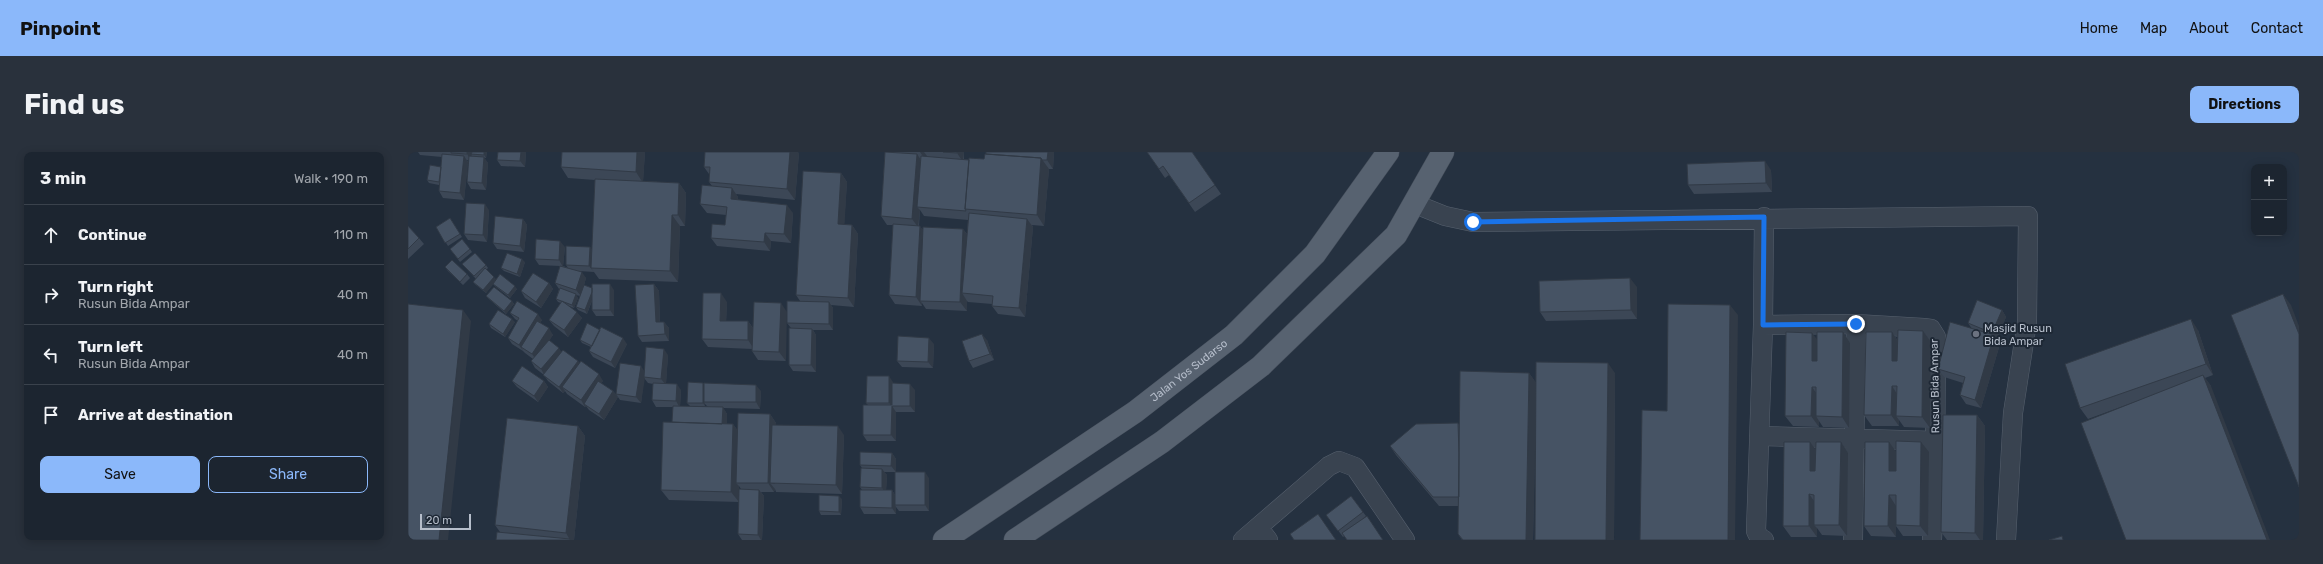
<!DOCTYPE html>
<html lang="en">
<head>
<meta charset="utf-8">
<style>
	body { margin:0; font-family:Rubik,sans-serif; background:#29313c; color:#f1f3f6 }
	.controls { position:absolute; right:12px; top:12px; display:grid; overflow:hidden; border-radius:8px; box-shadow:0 2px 10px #0003 }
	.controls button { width:36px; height:36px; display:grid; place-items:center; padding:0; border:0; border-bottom:1px solid #3a424c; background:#1c2530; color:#f1f3f6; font:20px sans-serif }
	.scale { position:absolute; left:12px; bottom:10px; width:51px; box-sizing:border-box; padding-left:4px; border:2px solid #b6becb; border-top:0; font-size:11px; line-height:14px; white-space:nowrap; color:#b6becb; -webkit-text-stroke:3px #1e2835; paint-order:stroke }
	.stop { position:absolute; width:12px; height:12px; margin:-9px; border:3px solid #1a73e8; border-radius:50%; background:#fff }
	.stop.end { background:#1a73e8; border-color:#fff; box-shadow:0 1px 4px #0008 }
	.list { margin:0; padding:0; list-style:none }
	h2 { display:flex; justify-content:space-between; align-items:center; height:52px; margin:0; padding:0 16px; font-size:17px }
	h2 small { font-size:13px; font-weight:400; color:#a0a5ab }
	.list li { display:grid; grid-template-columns:26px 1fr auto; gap:12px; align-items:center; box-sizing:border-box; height:60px; padding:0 16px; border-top:1px solid #3a424c }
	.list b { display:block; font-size:15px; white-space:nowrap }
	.list p { margin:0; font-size:13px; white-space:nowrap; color:#a0a5ab }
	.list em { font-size:13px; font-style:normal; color:#a0a5ab }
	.actions { display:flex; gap:8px; padding:12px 16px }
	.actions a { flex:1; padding:9px 0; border:1px solid #8bb8fa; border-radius:8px; text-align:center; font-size:14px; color:#8bb8fa }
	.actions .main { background:#8bb8fa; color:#111 }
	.icon { flex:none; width:22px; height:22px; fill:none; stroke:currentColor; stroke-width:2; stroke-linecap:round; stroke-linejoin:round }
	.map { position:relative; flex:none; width:1891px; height:388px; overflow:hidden; border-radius:8px }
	header { display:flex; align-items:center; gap:24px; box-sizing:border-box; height:56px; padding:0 20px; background:#8bb8fa; color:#111 }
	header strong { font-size:19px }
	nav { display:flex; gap:22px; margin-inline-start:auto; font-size:14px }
	.intro { display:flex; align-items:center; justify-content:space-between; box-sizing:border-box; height:96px; padding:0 24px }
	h1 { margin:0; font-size:28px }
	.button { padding:10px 18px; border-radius:8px; background:#8bb8fa; color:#111; font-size:14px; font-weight:700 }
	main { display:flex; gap:24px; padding:0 24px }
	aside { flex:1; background:#1c2530; border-radius:8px; box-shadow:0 2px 10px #0003 }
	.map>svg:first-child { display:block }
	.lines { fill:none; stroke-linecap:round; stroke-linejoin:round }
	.minor-casing { stroke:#57616e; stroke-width:20 }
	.primary-casing { stroke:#434c59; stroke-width:23 }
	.minor { stroke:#394350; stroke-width:19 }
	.primary { stroke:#576270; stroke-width:22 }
	.wall { fill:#3c4756; fill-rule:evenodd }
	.shaded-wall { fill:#313a46 }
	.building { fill:#465364; stroke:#313a46 }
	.route { stroke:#1a73e8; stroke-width:5 }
	.worship-dot { fill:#6b7280; stroke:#1e2835; stroke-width:1.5 }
	.labels { text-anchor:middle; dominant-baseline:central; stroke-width:4; stroke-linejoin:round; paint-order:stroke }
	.poi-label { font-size:11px; fill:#b6becb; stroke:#1e2835; text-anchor:start }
	.street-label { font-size:11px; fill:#b6becb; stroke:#1e2835 }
</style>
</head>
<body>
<header>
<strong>Pinpoint</strong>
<nav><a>Home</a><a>Map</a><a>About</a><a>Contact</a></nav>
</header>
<div class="intro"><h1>Find us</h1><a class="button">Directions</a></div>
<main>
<aside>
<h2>3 min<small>Walk · 190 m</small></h2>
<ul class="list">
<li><svg class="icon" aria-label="ahead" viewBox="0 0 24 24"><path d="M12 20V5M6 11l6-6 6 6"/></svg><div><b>Continue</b></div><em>110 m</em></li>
<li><svg class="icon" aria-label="right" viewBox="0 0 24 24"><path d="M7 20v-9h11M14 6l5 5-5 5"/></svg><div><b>Turn right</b><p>Rusun Bida Ampar</p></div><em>40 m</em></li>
<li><svg class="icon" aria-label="left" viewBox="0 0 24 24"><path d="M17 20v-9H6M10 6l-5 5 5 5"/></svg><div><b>Turn left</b><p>Rusun Bida Ampar</p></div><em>40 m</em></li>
<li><svg class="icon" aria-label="arrive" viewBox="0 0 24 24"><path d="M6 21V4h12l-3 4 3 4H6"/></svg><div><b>Arrive at destination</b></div></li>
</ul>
<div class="actions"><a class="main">Save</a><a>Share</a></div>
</aside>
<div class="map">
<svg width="1891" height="388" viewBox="0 0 1891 388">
	<rect width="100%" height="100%" fill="#253140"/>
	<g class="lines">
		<defs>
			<path id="minor" d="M 1007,52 L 1037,64 L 1065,70 L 1620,64 L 1619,170 L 1605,261 L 1598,388
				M 1355,173 L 1448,172 L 1516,176 L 1523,177 L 1528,185 L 1527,317 L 1524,388
				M 1351,284 L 1528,289
				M 850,375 L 860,388
				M 835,388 L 921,314 L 931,309 L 947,315 L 997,388
				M 1356,388 L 1351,385 L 1348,379 L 1355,173 L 1356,65
				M 1445,388 L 1448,172"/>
			<g id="primary">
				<path id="s1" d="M 536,388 L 727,260 L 826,183 L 907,102 L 980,0"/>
				<path d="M 607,388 L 754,290 L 853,214 L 988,83 L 1035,0"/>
			</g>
		</defs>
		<use href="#minor" class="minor-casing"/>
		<use href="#primary" class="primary-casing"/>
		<use href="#minor" class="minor"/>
		<use href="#primary" class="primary"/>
	</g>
	<path class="wall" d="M 10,0 L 79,0 L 78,6 L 76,6 L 80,11 L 78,38 L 63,37 L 59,30 L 61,8 L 59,8 L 60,10 L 56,48 L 35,46 L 31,39 L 31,33 L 21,31 L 19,28 L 33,15 L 34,5 L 12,3 Z
		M 90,0 L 118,0 L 117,15 L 93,14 L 89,8 Z
		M 154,0 L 237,0 L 235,29 L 271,31 L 278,41 L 277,74 L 272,74 L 270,130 L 191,127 L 186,120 L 171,119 L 178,126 L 176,133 L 184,136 L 206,138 L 206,164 L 188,164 L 184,158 L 184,149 L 179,162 L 170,158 L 168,155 L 172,144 L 168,143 L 170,146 L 166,156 L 161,154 L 174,166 L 160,185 L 146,174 L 141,168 L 153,151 L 150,150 L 148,147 L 151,137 L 147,131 L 152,114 L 131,113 L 127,107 L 157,95 L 155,114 L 160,116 L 158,113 L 182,95 L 184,98 L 187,28 L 160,26 L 153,15 Z
		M 477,0 L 556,0 L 556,7 L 561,8 L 576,7 L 646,0 L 645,17 L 641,17 L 636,74 L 624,73 L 625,75 L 617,165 L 590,162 L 584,154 L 584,152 L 560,150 L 559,149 L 559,159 L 518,157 L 514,151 L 514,154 L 487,152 L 481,143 L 485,73 L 479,73 L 473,64 ZM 512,58 L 516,64 L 560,68 L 559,82 L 555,77 L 515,78 L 511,74 Z
		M 739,0 L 784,0 L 813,42 L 787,60 L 761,23 L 757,26 Z
		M 391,1 L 387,48 L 328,42 L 330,45 L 330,48 L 385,61 L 383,91 L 363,89 L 362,99 L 309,94 L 303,86 L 317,73 L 318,63 L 299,61 L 292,52 L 304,34 L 301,30 L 301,22 L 296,15 Z
		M 1363,18 L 1364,40 L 1286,42 L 1280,33 Z
		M 433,21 L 439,30 L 436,72 L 444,73 L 450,82 L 446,155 L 423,153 L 425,156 L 425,178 L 405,178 L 408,183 L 408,220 L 385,219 L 381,213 L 383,176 L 379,171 L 392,149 L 388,143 Z
		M 81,58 L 79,90 L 60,88 L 56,82 Z
		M 42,66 L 54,85 L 40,94 L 28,75 Z
		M 115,67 L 119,73 L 116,100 L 89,97 L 85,91 Z
		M 0,74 L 11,86 L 16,92 L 0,107 Z
		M 42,97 L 62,97 L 64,100 L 52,110 Z
		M 117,110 L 112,125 L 96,119 L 93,116 Z
		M 54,112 L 78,113 L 80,116 L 78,118 L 88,128 L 109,137 L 102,146 L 88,135 L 85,132 L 78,141 L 68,133 L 65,130 L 68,127 Z
		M 37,115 L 59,122 L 62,126 L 55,133 L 40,119 Z
		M 141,131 L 145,137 L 133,156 L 117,146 L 113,139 Z
		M 246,132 L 251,139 L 252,170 L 256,170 L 261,176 L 261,189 L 234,190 L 230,184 Z
		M 1229,135 L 1229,167 L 1138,169 L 1132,160 Z
		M 78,144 L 104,149 L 106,152 L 98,162 L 81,147 Z
		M 319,150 L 318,169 L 340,169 L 345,176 L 346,150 L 378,209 L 350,208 L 344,199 L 344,197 L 300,195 L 294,187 Z
		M 1594,158 L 1598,165 L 1589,187 L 1592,192 L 1573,256 L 1558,252 L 1552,243 L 1555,231 L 1536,225 L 1530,217 L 1564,177 L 1560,171 Z
		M 102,161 L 134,168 L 132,171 L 145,183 L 141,188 L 153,200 L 170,209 L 171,211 L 195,229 L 193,231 L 205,239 L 210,245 L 196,268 L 181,258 L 178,254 L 177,255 L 159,242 L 157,239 L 155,241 L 140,229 L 136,223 L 127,216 L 123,209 L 125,207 L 117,201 L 115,199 L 104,192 L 100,186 L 110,169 L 107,167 Z
		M 107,170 L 97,185 L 83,176 L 81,172 Z
		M 1790,178 L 1805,223 L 1797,226 L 1803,234 L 1729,249 L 1680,267 L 1672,256 Z
		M 1515,179 L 1523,190 L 1522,276 L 1496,275 L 1491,268 L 1491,274 L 1464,274 L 1456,263 L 1484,180 L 1490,189 Z
		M 1435,180 L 1442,191 L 1441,276 L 1415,275 L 1411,269 L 1411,275 L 1385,274 L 1377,264 L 1409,188 Z
		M 172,188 L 219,192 L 207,216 L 185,205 L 181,199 L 183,195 L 174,191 Z
		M 579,188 L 586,208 L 565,216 L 561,209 Z
		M 526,192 L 525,216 L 494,215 L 489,209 Z
		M 260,203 L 258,231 L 273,238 L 272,254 L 300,255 L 297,252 L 297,254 L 282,254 L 279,251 L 295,231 L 296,232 L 353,239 L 352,257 L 315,256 L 319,262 L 319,272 L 325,272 L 330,279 L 362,262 L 368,271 L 368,273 L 436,283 L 434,342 L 368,340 L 367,337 L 366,340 L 353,340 L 356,344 L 354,388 L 334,388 L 330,382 L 333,337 L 331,334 L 331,350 L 261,348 L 253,338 L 264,270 L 265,255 L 248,255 L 244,248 L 245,232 L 240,231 L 236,226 L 233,251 L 212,248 L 208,242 L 236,218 Z
		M 1121,221 L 1128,231 L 1207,221 L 1206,388 L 1127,388 L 1127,301 L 1125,388 L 1054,388 L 1050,382 L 1050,354 L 1031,354 L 988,303 L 982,294 L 1051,272 Z
		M 104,229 L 136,229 L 140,235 L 130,250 L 109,235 Z
		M 485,230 L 485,231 L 507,238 L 507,260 L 488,260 L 488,289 L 459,289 L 455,283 L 460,253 L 458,251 Z
		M 1569,263 L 1577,274 L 1575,388 L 1539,388 L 1533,380 Z
		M 170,274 L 177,284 L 166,388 L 88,388 L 92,380 L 87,373 Z
		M 1402,290 L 1407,298 L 1433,290 L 1440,301 L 1439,384 L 1414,383 L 1409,376 L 1409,385 L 1383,385 L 1375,374 Z
		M 1488,300 L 1521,300 L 1520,384 L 1495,384 L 1488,374 L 1488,385 L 1463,384 L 1456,374 Z
		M 484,301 L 488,307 L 488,320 L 476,320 L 479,323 L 478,338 L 484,338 L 487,343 L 521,326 L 521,359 L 491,359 L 488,355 L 488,362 L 456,362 L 452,355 L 454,338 L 452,335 L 454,316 L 452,313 Z
		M 943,344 L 958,364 L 935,385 L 923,369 Z
		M 434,347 L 433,363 L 413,363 L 411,359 Z"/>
	<path class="shaded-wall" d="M 59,0 L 64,0 L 63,8 L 59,2 Z
		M 76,0 L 79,0 L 78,6 L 76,3 Z
		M 113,0 L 118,0 L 117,15 L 112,9 Z
		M 229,0 L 237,0 L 235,31 L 228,20 Z
		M 382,0 L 390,0 L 391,1 L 387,48 L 379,37 Z
		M 512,0 L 516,0 L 519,4 L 518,9 Z
		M 549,0 L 556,0 L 555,10 L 549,1 Z
		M 640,0 L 646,0 L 645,17 L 639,8 Z
		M 509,2 L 515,11 L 509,55 L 512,58 L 510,75 L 504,67 Z
		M 56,4 L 60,10 L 56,48 L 52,41 Z
		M 76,5 L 80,11 L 78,38 L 74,31 Z
		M 633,6 L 641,17 L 636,74 L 629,63 Z
		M 1357,9 L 1363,18 L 1364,40 L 1358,31 Z
		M 433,21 L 439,30 L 436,81 L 430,72 Z
		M 271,31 L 278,41 L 277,74 L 270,63 Z
		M 324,36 L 330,45 L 329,56 L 323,47 Z
		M 77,52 L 81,58 L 79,90 L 75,83 Z
		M 379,53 L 385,61 L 383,91 L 376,82 Z
		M 264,63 L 272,74 L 270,130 L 262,119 Z
		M 115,67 L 119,73 L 116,100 L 112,94 Z
		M 619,67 L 625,75 L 617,165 L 611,156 Z
		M 444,73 L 450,82 L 446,155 L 440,146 Z
		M 512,74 L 518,82 L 512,149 L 514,151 L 514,154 L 508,145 Z
		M 555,77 L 561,85 L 554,141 L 559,149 L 559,159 L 552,150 Z
		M 357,81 L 363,89 L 362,99 L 356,90 Z
		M 152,89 L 157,95 L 155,115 L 151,108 Z
		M 182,95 L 186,101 L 183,116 L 186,120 L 181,114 Z
		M 114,107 L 117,110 L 112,125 L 109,122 Z
		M 174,120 L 178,126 L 173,144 L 168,138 Z
		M 86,125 L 89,128 L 78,141 L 75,138 Z
		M 1222,126 L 1229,135 L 1229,167 L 1223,158 Z
		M 141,131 L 145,137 L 133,156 L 128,150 Z
		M 202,132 L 206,138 L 206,164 L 202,158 Z
		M 246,132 L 251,139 L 252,176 L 248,170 Z
		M 107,134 L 109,137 L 102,146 L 100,143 Z
		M 185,136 L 187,139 L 179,162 L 177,158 Z
		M 313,141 L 319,150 L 318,177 L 312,169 Z
		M 168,142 L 170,146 L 166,156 L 164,153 Z
		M 1875,142 L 1883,153 L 1891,174 L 1891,182 Z
		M 104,149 L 106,152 L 98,162 L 96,159 Z
		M 421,150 L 425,156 L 425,178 L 421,172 Z
		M 373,151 L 379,160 L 378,209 L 371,200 Z
		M 1322,153 L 1330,163 L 1327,388 L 1320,388 Z
		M 55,158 L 63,169 L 40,388 L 31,388 Z
		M 1594,158 L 1598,165 L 1589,187 L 1592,192 L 1573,256 L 1567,248 L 1586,183 L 1584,181 Z
		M 169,160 L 174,166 L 160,185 L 156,178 Z
		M 130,162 L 134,168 L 116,197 L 113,195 L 115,199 L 111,193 Z
		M 104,167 L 107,170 L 97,185 L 95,182 Z
		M 1783,167 L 1790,178 L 1805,223 L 1798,212 Z
		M 340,169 L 346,178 L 346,197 L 340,188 Z
		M 256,170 L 261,176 L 261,189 L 257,182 Z
		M 141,176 L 145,183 L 129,209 L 124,202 Z
		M 404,177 L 408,183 L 408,220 L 403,213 Z
		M 1515,179 L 1523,190 L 1522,276 L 1514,265 Z
		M 1435,180 L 1442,191 L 1441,276 L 1434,265 Z
		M 1484,180 L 1491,191 L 1491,219 L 1484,209 Z
		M 1404,181 L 1412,191 L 1411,220 L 1404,209 Z
		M 574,182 L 579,188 L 586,208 L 582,202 Z
		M 215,186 L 219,192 L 207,216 L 203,210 Z
		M 521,186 L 526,192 L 525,216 L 520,210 Z
		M 151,196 L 155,202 L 137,224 L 133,217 Z
		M 256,197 L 260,203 L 258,233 L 253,227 Z
		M 170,209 L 175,216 L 154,235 L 157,239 L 155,241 L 151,235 Z
		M 1200,211 L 1207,221 L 1206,388 L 1198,388 Z
		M 233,214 L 237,220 L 236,225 L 237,226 L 233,251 L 228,245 Z
		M 1121,221 L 1129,232 L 1125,388 L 1118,388 Z
		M 191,222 L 195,229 L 178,253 L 176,252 L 178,254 L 177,255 L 173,248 Z
		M 1795,223 L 1803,234 L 1862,388 L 1859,388 Z
		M 481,224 L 485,230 L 485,254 L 484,254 L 488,260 L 488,289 L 483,283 L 484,255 L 481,251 Z
		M 136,229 L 140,235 L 130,250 L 126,244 Z
		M 295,231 L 298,234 L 296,250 L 297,252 L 297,254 L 295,251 Z
		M 269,232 L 273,238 L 272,256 L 268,249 Z
		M 502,232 L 507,238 L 507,260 L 502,254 Z
		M 348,233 L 353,239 L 352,257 L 348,250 Z
		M 1484,234 L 1491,245 L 1488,264 L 1491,268 L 1491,274 L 1483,263 Z
		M 1404,235 L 1411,245 L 1408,264 L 1411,269 L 1411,275 L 1403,264 Z
		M 205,239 L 210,245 L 196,268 L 191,262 Z
		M 315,255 L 319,262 L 319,278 L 314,272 Z
		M 362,262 L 368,271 L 367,332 L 362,331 L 367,337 L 366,340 L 360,331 Z
		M 1569,263 L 1577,274 L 1575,388 L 1572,388 L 1567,381 Z
		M 325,272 L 333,283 L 328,331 L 331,334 L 331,350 L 323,340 Z
		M 170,274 L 177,284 L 166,388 L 162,388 L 158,381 Z
		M 430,274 L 436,283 L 434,342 L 428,333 Z
		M 1402,290 L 1410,301 L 1409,330 L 1402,319 Z
		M 1433,290 L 1440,301 L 1439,384 L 1431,373 Z
		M 1481,290 L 1489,301 L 1488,330 L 1481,319 Z
		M 1513,290 L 1521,300 L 1520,384 L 1512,374 Z
		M 484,301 L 488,307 L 488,320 L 483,314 Z
		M 474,317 L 479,323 L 478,342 L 474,336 Z
		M 517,320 L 521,326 L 521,359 L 517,353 Z
		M 351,338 L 356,344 L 354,388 L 353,388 L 350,383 Z
		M 484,338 L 488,345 L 487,353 L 488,355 L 488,362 L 484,356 Z
		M 1401,342 L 1409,353 L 1406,373 L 1409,376 L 1409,385 L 1401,374 Z
		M 1481,343 L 1488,354 L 1488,385 L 1480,374 Z
		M 431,344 L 434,347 L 433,363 L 431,360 Z"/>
	<path class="building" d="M 43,0 L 59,0 L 59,2 L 43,1 Z
		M 64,0 L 76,0 L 76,3 L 63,2 Z
		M 90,0 L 113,0 L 112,9 L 89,8 Z
		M 154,0 L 229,0 L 228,20 L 153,15 Z
		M 297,0 L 382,0 L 379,37 L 301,30 L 302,15 L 296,15 Z
		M 477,0 L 509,2 L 504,67 L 473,64 Z
		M 535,0 L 549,0 L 549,1 Z
		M 578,0 L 640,0 L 639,8 L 634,8 L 633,6 L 578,2 Z
		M 739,0 L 784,0 L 807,33 L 781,51 L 755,14 L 751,17 Z
		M 34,2 L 56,4 L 52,41 L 31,39 Z
		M 577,2 L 633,6 L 629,63 L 557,57 L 561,6 L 576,7 Z
		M 61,4 L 76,5 L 74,31 L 59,30 Z
		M 513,4 L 561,8 L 557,57 L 558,59 L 509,55 Z
		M 1357,9 L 1358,31 L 1280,33 L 1279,12 Z
		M 22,13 L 33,15 L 31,30 L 19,28 Z
		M 395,19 L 433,21 L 430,72 L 444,73 L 440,146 L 388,143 Z
		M 187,27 L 271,31 L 270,63 L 264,63 L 262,119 L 183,116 Z
		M 294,33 L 324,36 L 323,47 L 379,53 L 376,82 L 357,81 L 356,90 L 303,86 L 304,72 L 317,73 L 319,55 L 292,52 Z
		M 58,51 L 77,52 L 75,83 L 56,82 Z
		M 561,61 L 619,67 L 611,156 L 584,154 L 585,144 L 554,141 Z
		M 87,64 L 115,67 L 112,94 L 85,91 Z
		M 42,66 L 52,82 L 37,91 L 28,75 Z
		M 485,72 L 512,74 L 508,145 L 481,143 Z
		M 0,74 L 11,86 L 0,97 Z
		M 515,75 L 555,77 L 552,150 L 512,149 Z
		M 54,87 L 62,97 L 50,107 L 42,97 Z
		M 128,87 L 152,89 L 151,108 L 127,107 Z
		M 158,94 L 182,95 L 181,114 L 158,113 Z
		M 67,101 L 78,113 L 66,124 L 54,112 Z
		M 99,101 L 114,107 L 109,122 L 93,116 Z
		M 44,108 L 59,122 L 52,130 L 37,115 Z
		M 152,114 L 174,120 L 168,138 L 147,131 Z
		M 77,116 L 86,125 L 75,138 L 65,130 Z
		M 125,121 L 141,131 L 128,150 L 113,139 Z
		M 92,122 L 107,134 L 100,143 L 85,132 Z
		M 1222,126 L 1223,158 L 1132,160 L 1131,129 Z
		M 184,132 L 202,132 L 202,158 L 184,158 Z
		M 246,132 L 248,170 L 256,170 L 257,182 L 230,184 L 227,133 Z
		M 176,133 L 184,136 L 184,140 L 177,158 L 168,155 Z
		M 86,135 L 104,149 L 96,159 L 78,144 Z
		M 152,136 L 168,142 L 164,153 L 148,147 Z
		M 295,141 L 313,141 L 312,169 L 340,169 L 340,188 L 294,187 Z
		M 1875,142 L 1891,182 L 1891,335 L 1823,163 Z
		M 1569,148 L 1594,158 L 1584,181 L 1560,171 Z
		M 109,149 L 130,162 L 111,193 L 100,186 L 111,166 L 102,161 Z
		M 154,149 L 169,160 L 156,178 L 141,168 Z
		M 379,149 L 421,150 L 421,172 L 379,171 Z
		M 346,150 L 373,151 L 371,200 L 344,199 Z
		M 0,152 L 55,158 L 31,388 L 0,388 Z
		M 1260,152 L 1322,153 L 1320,388 L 1232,388 L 1234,258 L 1259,259 Z
		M 90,158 L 104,167 L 95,182 L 81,172 Z
		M 1783,167 L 1798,212 L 1672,256 L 1657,212 Z
		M 129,169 L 141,176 L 124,202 L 113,195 Z
		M 1542,170 L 1586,183 L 1567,248 L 1552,243 L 1557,225 L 1530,217 Z
		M 179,171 L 192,178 L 184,194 L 172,188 Z
		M 193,175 L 215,186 L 203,210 L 181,199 Z
		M 381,176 L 404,177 L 403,213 L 381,213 Z
		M 1490,178 L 1515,179 L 1514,265 L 1488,264 L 1489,234 L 1484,234 L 1483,263 L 1456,263 L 1458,180 L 1484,180 L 1484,209 L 1489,209 Z
		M 1378,180 L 1404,181 L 1404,209 L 1409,209 L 1409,180 L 1435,180 L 1434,265 L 1408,264 L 1408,235 L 1404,235 L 1403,264 L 1377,264 Z
		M 574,182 L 582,202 L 561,209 L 554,189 Z
		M 490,184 L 521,186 L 520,210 L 489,209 Z
		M 141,188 L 151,196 L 133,217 L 123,209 Z
		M 238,195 L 256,197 L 253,227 L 236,225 Z
		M 155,198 L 170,209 L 151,235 L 135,223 Z
		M 173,209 L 191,222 L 173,248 L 154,235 Z
		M 1128,210 L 1200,211 L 1198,388 L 1127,388 Z
		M 212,211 L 233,214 L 228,245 L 208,242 Z
		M 114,214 L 136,229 L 126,244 L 104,229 Z
		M 1052,219 L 1121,221 L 1118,388 L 1055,388 L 1050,382 Z
		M 1795,223 L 1859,388 L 1718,388 L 1673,271 Z
		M 459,224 L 481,224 L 481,251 L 458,251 Z
		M 190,229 L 205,239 L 191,262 L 176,252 Z
		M 280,230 L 295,231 L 295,251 L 279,251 Z
		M 245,231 L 269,232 L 268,249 L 244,248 Z
		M 296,231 L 348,233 L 348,250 L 296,250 Z
		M 484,231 L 502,232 L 502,254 L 484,254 L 483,283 L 455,283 L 455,253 L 484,253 Z
		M 265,254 L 315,255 L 314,272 L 264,270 Z
		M 330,261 L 362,262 L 360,331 L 328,331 Z
		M 1535,263 L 1569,263 L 1567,381 L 1533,380 Z
		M 99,266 L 170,274 L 158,381 L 87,373 Z
		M 255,270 L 325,272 L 323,340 L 253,338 Z
		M 1050,271 L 1051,301 L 1051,345 L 1025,345 L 982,294 L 1008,272 Z
		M 364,273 L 430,274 L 428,333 L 362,331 Z
		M 1488,289 L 1513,290 L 1512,374 L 1488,373 L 1488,343 L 1481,343 L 1480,374 L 1456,374 L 1457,290 L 1481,290 L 1481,319 L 1488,319 Z
		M 1376,290 L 1402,290 L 1402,319 L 1407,319 L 1408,290 L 1433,290 L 1431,373 L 1406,373 L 1406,343 L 1401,342 L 1401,374 L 1375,374 Z
		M 452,300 L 484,301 L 483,314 L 452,313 Z
		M 453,316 L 474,317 L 474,336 L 452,335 Z
		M 487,320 L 517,320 L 517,353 L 487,353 Z
		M 331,337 L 351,338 L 350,383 L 330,382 Z
		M 452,338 L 484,338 L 484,356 L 452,355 Z
		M 411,343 L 431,344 L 431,360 L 411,359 Z
		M 943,344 L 955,360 L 930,379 L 918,363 Z
		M 910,362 L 928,388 L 886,388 L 882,382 Z
		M 959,364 L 975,388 L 939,388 L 934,381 Z
		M 89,380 L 162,387 L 162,388 L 88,388 Z
		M 1654,384 L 1655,388 L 1641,388 Z"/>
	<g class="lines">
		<path class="route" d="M 1065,70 L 1356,65 L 1355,173 L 1448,172"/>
	</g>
	<circle class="worship-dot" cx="1568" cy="182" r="4"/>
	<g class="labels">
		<g class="poi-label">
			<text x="1576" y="176">Masjid Rusun<tspan x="1576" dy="13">Bida Ampar</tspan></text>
		</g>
		<g class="street-label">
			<text stroke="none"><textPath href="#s1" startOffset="298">Jalan Yos Sudarso</textPath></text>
			<text transform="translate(1527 234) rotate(-91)">Rusun Bida Ampar</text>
		</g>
	</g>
</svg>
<div class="controls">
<button>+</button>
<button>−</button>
</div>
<div class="scale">20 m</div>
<div class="stop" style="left:1065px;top:70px"></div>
<div class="stop end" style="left:1448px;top:172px"></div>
</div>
</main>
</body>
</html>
